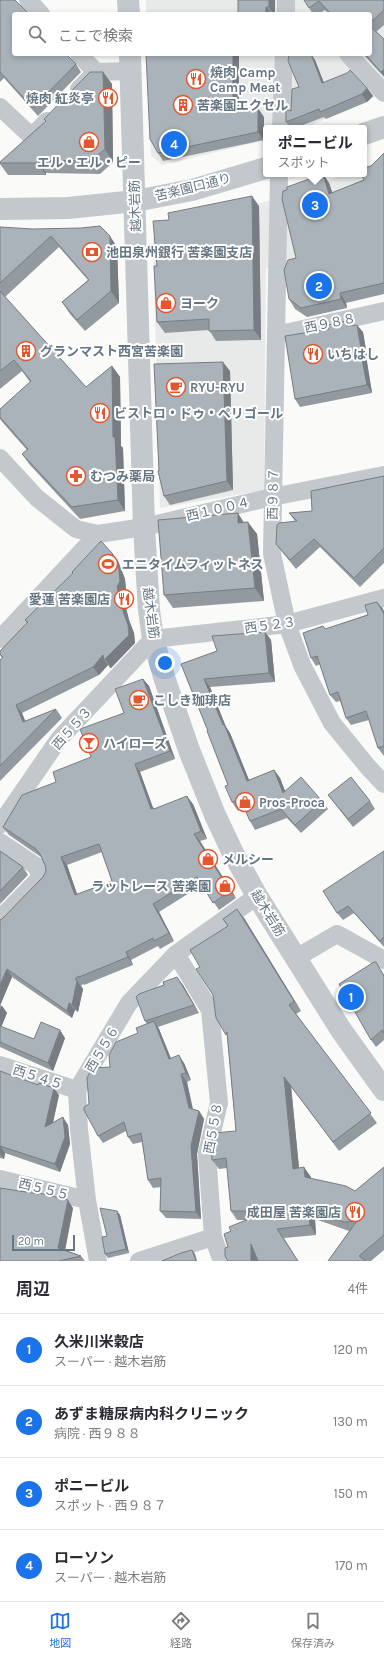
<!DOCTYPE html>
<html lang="ja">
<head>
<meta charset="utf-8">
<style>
	body { margin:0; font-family:Karla,"Noto Sans JP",sans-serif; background:#f7f7f7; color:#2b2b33 }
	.scale { position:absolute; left:12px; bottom:10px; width:63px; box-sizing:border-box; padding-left:4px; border:2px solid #657683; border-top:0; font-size:11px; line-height:14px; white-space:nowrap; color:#657683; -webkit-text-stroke:3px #fff; paint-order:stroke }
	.you { position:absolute; left:165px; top:663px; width:14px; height:14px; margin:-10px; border:3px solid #fff; border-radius:50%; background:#1a73e8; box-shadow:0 0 0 6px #1a73e833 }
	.badge { display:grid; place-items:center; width:26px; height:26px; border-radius:50%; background:#1a73e8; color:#fff; font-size:13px; font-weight:700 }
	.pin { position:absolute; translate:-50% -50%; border:2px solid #fff; box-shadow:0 1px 4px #0006 }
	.popup { position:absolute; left:263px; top:125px; width:104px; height:52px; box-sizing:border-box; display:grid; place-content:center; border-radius:4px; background:#fff; filter:drop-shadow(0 1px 3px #0005); font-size:13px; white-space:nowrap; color:#7c7c81 }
	.popup b { font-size:15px; color:#2b2b33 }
	.popup::after { content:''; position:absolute; left:50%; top:100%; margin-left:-8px; border:8px solid transparent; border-top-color:#fff }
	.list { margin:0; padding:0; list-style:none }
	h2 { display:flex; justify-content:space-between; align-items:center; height:52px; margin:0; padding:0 16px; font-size:17px }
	h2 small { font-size:13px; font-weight:400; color:#7c7c81 }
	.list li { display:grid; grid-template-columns:26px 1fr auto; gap:12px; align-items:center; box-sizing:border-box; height:72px; padding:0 16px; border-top:1px solid #e1e1e2 }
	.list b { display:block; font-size:15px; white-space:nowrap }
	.list p { margin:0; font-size:13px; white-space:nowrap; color:#7c7c81 }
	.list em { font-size:13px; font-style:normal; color:#7c7c81 }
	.icon { flex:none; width:22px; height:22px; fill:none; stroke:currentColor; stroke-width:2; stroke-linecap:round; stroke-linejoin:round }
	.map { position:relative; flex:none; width:384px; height:1261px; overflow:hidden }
	.search { position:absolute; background:#fff; box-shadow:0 2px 6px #0003; left:12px; right:12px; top:12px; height:44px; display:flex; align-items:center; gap:10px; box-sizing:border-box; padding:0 14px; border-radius:4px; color:#7c7c81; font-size:15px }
	.sheet { height:340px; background:#fff }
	nav { display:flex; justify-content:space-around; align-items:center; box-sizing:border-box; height:56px; border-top:1px solid #e1e1e2; background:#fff; font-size:11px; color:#7c7c81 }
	nav a { display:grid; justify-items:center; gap:2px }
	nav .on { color:#1a73e8 }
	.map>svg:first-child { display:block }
	.built { fill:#e8e9e9 }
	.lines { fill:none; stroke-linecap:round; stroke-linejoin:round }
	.minor { stroke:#c3c8cc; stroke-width:18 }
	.tertiary { stroke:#c3c8cc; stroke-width:22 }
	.wall { fill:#929a9f; fill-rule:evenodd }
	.shaded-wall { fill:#777d82 }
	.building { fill:#aab3b9; stroke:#777d82; fill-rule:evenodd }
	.labels { text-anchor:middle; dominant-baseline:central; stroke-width:4; stroke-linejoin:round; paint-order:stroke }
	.poi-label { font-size:13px; font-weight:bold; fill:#657683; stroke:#fff; text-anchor:start }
	.street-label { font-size:13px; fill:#657683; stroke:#fff }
</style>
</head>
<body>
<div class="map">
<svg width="384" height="1261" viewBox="0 0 384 1261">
	<rect width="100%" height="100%" fill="#fafaf8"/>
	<path class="built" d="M 146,0 L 384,0 L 384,93 L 305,128 L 266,128 L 266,140 L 162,165 L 151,155 L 147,54 L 370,54 L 370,14 L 146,14 Z
		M 384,159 L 384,241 L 266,268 L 264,490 L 160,508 L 153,238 L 162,224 L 269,201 L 346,174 L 364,174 L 364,168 Z"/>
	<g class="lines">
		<path class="minor" d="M 28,0 L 41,14
			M 286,14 L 286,0
			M 79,54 L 96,72
			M 348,54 L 384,93
			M 79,89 L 96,72 L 131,71
			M 0,107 L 32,137 L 47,121
			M 281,128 L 284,54
			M 279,174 L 272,554 L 287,624 L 302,665 L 332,723 L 368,767 L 384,784
			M 276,335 L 384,311
			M 0,458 L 37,498 L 76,529 L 98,534
			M 0,639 L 98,534 L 144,527 L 272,497 L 384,475
			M 0,825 L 59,739 L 153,639 L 287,624 L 384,598
			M 0,842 L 36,866 L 41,877 L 0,919
			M 176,954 L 210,1010 L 219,1103 L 207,1153 L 213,1237 L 222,1261
			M 296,958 L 337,934 L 384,960
			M 0,1065 L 77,1090
			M 0,1179 L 87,1200
			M 98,1261 L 87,1200 L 79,1129 L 77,1090 L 129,1003 L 176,954 L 257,896
			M 139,1261 L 213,1237"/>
		<path class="tertiary" d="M 128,0 L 129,14
			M 130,54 L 144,527 L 149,610 L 153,639 L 165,680 L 189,750 L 215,815 L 232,851 L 257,896 L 341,1030 L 384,1090
			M 364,134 L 384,127
			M 0,209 L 68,208 L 135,201 L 192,190 L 266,168"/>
	</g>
	<path class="wall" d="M 0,0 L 70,58 L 76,64 L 81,72 L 38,116 L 4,78 L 0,82 Z
		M 275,0 L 275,14 L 238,14 Z
		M 304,0 L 384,0 L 384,25 L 376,32 L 384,39 L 384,77 L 363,54 L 370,54 L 370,14 L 329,14 L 325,10 L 319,14 L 313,14 Z
		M 146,54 L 272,54 L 272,55 L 239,55 L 239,108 L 264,117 L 264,140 L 163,161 L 158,153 Z
		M 315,60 L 324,83 L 367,88 L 373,96 L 367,102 L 326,119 L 324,117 L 295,128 L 290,128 L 286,122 L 291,111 L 299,87 Z
		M 103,72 L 112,84 L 113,162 L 100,174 L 46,173 L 46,175 L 8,175 L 0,164 L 0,162 L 46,121 L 44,119 Z
		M 384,153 L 384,294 L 346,303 L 347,308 L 307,317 L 295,309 L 289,299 L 296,258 L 287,190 L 323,174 L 329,183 L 332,193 L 364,180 L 371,166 Z
		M 259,206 L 261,340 L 216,341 L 209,330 L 165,333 L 157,322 L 157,266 L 169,220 Z
		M 0,227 L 117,247 L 119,303 L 85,331 L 70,314 L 62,302 L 88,280 L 59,247 L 5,297 L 86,387 L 112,366 L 120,377 L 121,446 L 123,448 L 125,511 L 80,519 L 30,465 L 22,454 L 27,450 L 4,424 L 0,419 L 0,409 L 30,382 L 22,371 L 0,389 Z
		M 324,326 L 349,326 L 363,332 L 367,356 L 366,356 L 372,393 L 300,407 L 295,399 L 327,329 Z
		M 230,371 L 233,490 L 170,505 L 164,496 L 159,471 Z
		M 384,476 L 384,563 L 360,587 L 320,547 L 296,569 L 283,553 L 276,544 L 295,521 L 289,513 L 312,511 Z
		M 244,522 L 257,534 L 264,601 L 173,608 L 164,595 Z
		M 118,561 L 125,579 L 126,590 L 123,596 L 129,620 L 134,633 L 135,643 L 111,668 L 110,668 L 108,665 L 99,675 L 22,713 L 25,721 L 56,709 L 62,718 L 0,781 L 0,660 L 2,658 L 0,655 L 0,651 L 27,623 L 25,620 Z
		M 383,609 L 384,612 L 384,756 L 378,748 L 369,720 L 351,725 L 346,718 L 340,701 L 336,702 L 330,695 L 320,664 L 316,666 L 311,658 L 326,629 Z
		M 265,632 L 271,640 L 275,682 L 210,687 L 226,727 L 230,733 L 249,780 L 274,770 L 280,778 L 285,791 L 322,801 L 328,809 L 301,833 L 287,818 L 255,830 L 250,821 L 244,808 L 238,811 L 232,802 L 228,785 L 208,731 L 181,664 L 217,651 Z
		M 143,679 L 149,686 L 175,759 L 140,772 L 153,808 L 155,809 L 193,804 L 207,839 L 200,841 L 236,898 L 219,910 L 202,885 L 159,912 L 174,941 L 160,949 L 158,946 L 131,960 L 133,965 L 84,985 L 83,984 L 81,986 L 83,989 L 78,1012 L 75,1010 L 72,1018 L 12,977 L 0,1005 L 2,1006 L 7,1013 L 1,1027 L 34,1039 L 65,1038 L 53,1071 L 0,1047 L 0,920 L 2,919 L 43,877 L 46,871 L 45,865 L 41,857 L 9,835 L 3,827 L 56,782 L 91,757 L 124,713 ZM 102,852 L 112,881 L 77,894 L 67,865 Z
		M 328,795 L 370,801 L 375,809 L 353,827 Z
		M 0,851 L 23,867 L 28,875 L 0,904 Z
		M 384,851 L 384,947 L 354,913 L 343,920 L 337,913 L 375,858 Z
		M 244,918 L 301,1011 L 296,1014 L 377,1123 L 339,1151 L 291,1086 L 299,1168 L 311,1177 L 311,1179 L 355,1191 L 384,1167 L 384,1250 L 371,1261 L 328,1261 L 349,1231 L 315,1219 L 316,1235 L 284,1238 L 298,1261 L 258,1261 L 258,1260 L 258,1261 L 228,1261 L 228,1247 L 231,1231 L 246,1220 L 237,1220 L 231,1211 L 227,1168 L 219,1169 L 212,1160 L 236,1131 L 227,1036 L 213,995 L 200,967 Z
		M 381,970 L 384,975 L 384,1040 L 376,1047 L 371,1040 Z
		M 183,985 L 199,1013 L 158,1027 L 159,1029 L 171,1058 L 184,1063 L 191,1080 L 187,1082 L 193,1109 L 199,1111 L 204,1119 L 197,1154 L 201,1219 L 166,1218 L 160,1211 L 161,1187 L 153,1188 L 148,1180 L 142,1142 L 133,1144 L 128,1137 L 126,1131 L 103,1143 L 98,1136 L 89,1104 L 110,1067 L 138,1033 L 147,1024 L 145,1021 Z
		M 0,1071 L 59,1095 L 53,1123 L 68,1125 L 70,1144 L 60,1172 L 5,1153 L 4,1159 L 0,1158 Z
		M 73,1208 L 65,1250 L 81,1256 L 85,1261 L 0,1261 Z
		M 117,1211 L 120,1215 L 129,1253 L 108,1258 L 105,1254 L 107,1236 Z"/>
	<path class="shaded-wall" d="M 269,0 L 275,0 L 275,14 L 274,14 L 269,7 Z
		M 266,7 L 272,14 L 266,14 Z
		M 233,54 L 238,54 L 239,55 L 239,116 L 233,107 Z
		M 311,54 L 315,60 L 327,91 L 322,83 Z
		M 383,70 L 384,72 L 384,76 L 381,72 Z
		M 103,72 L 112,84 L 113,162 L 105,149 Z
		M 367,88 L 373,96 L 367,102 L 362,94 Z
		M 258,108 L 264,117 L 264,140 L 258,132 Z
		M 38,160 L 46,173 L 46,175 L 38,163 Z
		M 323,174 L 329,183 L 336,203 L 329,194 Z
		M 252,196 L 259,206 L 261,340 L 254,330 Z
		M 110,236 L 117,247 L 119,303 L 111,291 Z
		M 340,293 L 346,303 L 347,308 L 341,299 Z
		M 357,325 L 363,332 L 367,356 L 361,348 Z
		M 360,349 L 366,356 L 372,393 L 367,385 Z
		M 223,362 L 230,371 L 233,490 L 227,481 Z
		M 112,366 L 120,377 L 121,446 L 123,448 L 125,511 L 118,500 L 113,437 Z
		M 238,513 L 246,526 L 238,523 Z
		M 248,522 L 257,534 L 264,601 L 255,588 Z
		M 112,553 L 118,561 L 125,579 L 126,590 L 123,596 L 129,620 L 134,633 L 135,643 L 111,668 L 105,659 L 104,660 L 108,665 L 99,675 L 93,667 L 103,655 L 123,611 L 117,587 Z
		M 377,602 L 383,609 L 384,612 L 384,614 Z
		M 265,632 L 271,640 L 275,682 L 269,673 Z
		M 143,679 L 149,686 L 175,759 L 170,751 Z
		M 204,679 L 210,687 L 226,727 L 230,733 L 253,790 L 247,781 Z
		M 16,705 L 22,713 L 29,730 L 23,722 Z
		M 135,764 L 140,772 L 156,816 L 151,809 Z
		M 274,770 L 280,778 L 289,801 L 283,793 Z
		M 187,796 L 193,804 L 207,839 L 201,831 Z
		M 194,834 L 200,841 L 236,898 L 230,891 Z
		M 61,857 L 67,865 L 80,903 L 75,895 Z
		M 153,904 L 159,912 L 174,941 L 169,933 Z
		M 237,909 L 244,918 L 301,1011 L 294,1001 Z
		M 126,952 L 131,960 L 133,965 L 128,957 Z
		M 7,969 L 12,977 L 0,1006 L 0,985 Z
		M 177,977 L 183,985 L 199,1013 L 194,1005 Z
		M 77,981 L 83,989 L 78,1012 L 72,1005 Z
		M 69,1003 L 75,1010 L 72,1018 L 67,1011 Z
		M 2,1006 L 7,1013 L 0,1030 L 0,1009 Z
		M 154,1021 L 159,1029 L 174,1067 L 169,1059 Z
		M 60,1030 L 65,1038 L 53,1071 L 48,1063 Z
		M 179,1055 L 184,1063 L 191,1080 L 186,1073 Z
		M 181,1074 L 187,1082 L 194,1116 L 189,1108 Z
		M 284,1077 L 291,1086 L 300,1178 L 293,1169 Z
		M 54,1088 L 59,1095 L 50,1135 L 45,1127 Z
		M 199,1111 L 204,1119 L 197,1154 L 201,1219 L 196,1212 L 191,1146 Z
		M 63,1117 L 68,1125 L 70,1144 L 60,1172 L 55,1164 Z
		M 0,1146 L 5,1153 L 4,1159 L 0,1154 Z
		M 304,1167 L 311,1177 L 312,1187 L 305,1177 Z
		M 68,1200 L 73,1208 L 64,1256 L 58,1248 Z
		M 308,1210 L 315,1219 L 316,1235 L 310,1225 Z
		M 117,1211 L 120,1215 L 129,1253 L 126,1249 Z
		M 251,1244 L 257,1253 L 258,1261 L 251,1261 Z
		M 192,1250 L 195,1254 L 197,1261 L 196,1261 Z"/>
	<path class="building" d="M 0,0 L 15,0 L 29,14 L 14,14 L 14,54 L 66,54 L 76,64 L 33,108 L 0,72 Z
		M 238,0 L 269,0 L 269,7 L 266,7 L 266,14 L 238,14 Z
		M 304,0 L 384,0 L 384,10 L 370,23 L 370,14 L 331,14 L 319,1 L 309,8 Z
		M 195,13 L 195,14 L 160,14 Z
		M 370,26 L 384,39 L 384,71 L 383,70 L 381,72 L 365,54 L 370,54 Z
		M 146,54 L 233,54 L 233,107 L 258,108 L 258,132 L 158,153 L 150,139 Z
		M 289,54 L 304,54 L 304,55 L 306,54 L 311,54 L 322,83 L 347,73 L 350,70 L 367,88 L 362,94 L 320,112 L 319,109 L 286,122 L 286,110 L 291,111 L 292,89 L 299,87 L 288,61 Z
		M 90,72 L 103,72 L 105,149 L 91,161 L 38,160 L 38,163 L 0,163 L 0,162 L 46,121 L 44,119 Z
		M 384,153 L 384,283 L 340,293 L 341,299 L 301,308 L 289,299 L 284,270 L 288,260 L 296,258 L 282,199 L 283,191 L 287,190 L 287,187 L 323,174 L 329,194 L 364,180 L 361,174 L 364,174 L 364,168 L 371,166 Z
		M 252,196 L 254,330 L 209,331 L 209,319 L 157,322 L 154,266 L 157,266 L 153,221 L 169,220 L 168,213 Z
		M 100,226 L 110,236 L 111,291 L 77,320 L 62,302 L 89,280 L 51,236 L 0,283 L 0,227 L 33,229 L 81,228 Z
		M 0,291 L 86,387 L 112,366 L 113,437 L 115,437 L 118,500 L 72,507 L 22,454 L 28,449 L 0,417 L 0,409 L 31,381 L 14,360 L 0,371 Z
		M 346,321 L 347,326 L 357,325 L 361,348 L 360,349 L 367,385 L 295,399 L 285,336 L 329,329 L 324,326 Z
		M 223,362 L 227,481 L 164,496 L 158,471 L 159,471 L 154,364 Z
		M 384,476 L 384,548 L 354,578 L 314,539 L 290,560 L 276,544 L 277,525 L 279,523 L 297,521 L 289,513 L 312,511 L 311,491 Z
		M 238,513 L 238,523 L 248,522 L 255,588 L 164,595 L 158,520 Z
		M 101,541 L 112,553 L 119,570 L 120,581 L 117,587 L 123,611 L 128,625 L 129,635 L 104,660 L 103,655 L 93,667 L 16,705 L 23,722 L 56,709 L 0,766 L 0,660 L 3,657 L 0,654 L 0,651 L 28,622 L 25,620 L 73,573 L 72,572 Z
		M 377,602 L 384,614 L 384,746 L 378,748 L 366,711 L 346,718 L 338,692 L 330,695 L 317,656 L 311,658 L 303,633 L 323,626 L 325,629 L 368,615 L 365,605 Z
		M 265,632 L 269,673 L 204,679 L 223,725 L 224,724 L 247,781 L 274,770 L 283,793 L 301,777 L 322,801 L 295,825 L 281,809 L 250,821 L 240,799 L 232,802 L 225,786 L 228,785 L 207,731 L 208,731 L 181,664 L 217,651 L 212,636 Z
		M 143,679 L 170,751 L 135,764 L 151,809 L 154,808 L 154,809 L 187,796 L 201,831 L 194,834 L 230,891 L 213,903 L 197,877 L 153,904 L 169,933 L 154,941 L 153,938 L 126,952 L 128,957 L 79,977 L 79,976 L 75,979 L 77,981 L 72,1005 L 69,1003 L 67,1011 L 7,969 L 0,985 L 0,920 L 2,919 L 43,877 L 46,871 L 45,865 L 40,854 L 36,849 L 3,827 L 22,795 L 56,782 L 53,772 L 91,757 L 80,729 L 124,713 L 115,689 ZM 99,844 L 112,881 L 75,895 L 61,857 Z
		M 351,777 L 370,801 L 348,819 L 328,795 Z
		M 0,851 L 23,867 L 0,891 Z
		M 384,851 L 384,937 L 380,941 L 348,906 L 337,913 L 323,891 Z
		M 237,909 L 294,1001 L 289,1005 L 371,1113 L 333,1142 L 284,1077 L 293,1169 L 304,1167 L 305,1177 L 346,1186 L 355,1191 L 384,1167 L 384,1235 L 359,1256 L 366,1261 L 328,1261 L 357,1221 L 344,1222 L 308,1210 L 310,1225 L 277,1229 L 298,1261 L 258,1261 L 251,1244 L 251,1261 L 228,1261 L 225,1256 L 225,1248 L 228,1247 L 224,1234 L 231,1231 L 229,1227 L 268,1211 L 231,1211 L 226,1158 L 212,1160 L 211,1144 L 214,1133 L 236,1131 L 227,1032 L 226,1035 L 216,1018 L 213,995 L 196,969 L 200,967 L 190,950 L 228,926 L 223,919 Z
		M 374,962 L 376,962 L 384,976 L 384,1033 L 382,1030 L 371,1040 L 339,984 Z
		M 177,977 L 194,1005 L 145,1021 L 136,997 L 139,994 L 164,985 L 163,982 Z
		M 154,1021 L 169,1059 L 179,1055 L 186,1073 L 181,1074 L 189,1108 L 199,1111 L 191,1146 L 196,1212 L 160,1211 L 161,1178 L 148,1180 L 141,1133 L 128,1137 L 124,1122 L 98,1136 L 84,1110 L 84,1107 L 89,1104 L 87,1078 L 92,1068 L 110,1067 L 109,1055 L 116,1042 L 138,1033 L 136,1028 Z
		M 41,1022 L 60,1030 L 48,1063 L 0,1042 L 0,1026 L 34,1039 Z
		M 0,1071 L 38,1085 L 39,1083 L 54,1088 L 45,1127 L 63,1117 L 65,1137 L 55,1164 L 0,1146 Z
		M 0,1188 L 39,1194 L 39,1193 L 68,1200 L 58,1248 L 81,1256 L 59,1261 L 0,1261 Z
		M 100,1208 L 117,1211 L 126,1249 L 105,1254 L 102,1237 L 107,1236 Z
		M 192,1250 L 196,1261 L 162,1261 L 181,1253 Z"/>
	<defs>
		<symbol id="restaurant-ring" viewBox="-11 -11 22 22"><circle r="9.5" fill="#fff" stroke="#e4572e" stroke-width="1.5"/><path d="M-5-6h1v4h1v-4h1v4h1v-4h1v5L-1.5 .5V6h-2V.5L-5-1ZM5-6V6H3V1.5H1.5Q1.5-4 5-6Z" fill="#e4572e"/></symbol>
		<symbol id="building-ring" viewBox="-11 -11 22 22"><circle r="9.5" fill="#fff" stroke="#e4572e" stroke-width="1.5"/><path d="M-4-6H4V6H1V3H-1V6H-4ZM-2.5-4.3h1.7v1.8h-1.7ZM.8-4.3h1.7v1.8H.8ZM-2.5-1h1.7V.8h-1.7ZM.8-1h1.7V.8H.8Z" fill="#e4572e"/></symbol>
		<symbol id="shop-ring" viewBox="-11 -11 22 22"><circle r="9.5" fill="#fff" stroke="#e4572e" stroke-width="1.5"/><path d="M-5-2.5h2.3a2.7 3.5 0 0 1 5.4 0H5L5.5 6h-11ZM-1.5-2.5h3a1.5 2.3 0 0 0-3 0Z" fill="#e4572e"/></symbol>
		<symbol id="bank-ring" viewBox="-11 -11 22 22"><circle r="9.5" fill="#fff" stroke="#e4572e" stroke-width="1.5"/><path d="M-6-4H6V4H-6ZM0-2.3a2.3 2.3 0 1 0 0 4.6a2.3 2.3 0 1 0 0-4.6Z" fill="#e4572e"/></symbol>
		<symbol id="cafe-ring" viewBox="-11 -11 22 22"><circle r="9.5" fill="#fff" stroke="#e4572e" stroke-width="1.5"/><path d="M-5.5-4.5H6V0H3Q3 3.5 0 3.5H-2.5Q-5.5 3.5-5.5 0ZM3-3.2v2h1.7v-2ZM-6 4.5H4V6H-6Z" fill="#e4572e"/></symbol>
		<symbol id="pharmacy-ring" viewBox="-11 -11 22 22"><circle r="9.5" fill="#fff" stroke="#e4572e" stroke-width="1.5"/><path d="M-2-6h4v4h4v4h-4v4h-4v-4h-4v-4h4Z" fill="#e4572e"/></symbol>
		<symbol id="stadium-ring" viewBox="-11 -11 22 22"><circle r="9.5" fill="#fff" stroke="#e4572e" stroke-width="1.5"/><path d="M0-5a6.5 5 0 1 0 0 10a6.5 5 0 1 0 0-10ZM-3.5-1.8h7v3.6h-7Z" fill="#e4572e"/></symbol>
		<symbol id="bar-ring" viewBox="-11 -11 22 22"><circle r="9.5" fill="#fff" stroke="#e4572e" stroke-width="1.5"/><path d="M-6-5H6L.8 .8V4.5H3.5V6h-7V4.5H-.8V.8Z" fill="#e4572e"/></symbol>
	</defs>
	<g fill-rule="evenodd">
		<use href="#restaurant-ring" x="185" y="68" width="22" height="22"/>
		<use href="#restaurant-ring" x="97" y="87" width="22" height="22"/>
		<use href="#building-ring" x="172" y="94" width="22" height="22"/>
		<use href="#shop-ring" x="78" y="131" width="22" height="22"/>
		<use href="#bank-ring" x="81" y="241" width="22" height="22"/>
		<use href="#shop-ring" x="155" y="292" width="22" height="22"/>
		<use href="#building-ring" x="15" y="340" width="22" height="22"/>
		<use href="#restaurant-ring" x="302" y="343" width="22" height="22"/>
		<use href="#cafe-ring" x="165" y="376" width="22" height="22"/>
		<use href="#restaurant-ring" x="89" y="402" width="22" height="22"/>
		<use href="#pharmacy-ring" x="65" y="465" width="22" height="22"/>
		<use href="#stadium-ring" x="97" y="553" width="22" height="22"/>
		<use href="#restaurant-ring" x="113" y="588" width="22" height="22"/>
		<use href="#cafe-ring" x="128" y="689" width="22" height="22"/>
		<use href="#bar-ring" x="78" y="732" width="22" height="22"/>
		<use href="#shop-ring" x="234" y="791" width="22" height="22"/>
		<use href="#shop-ring" x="197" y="848" width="22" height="22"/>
		<use href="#shop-ring" x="214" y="875" width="22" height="22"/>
		<use href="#restaurant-ring" x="344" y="1201" width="22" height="22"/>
	</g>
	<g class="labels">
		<g class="poi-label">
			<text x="210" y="72">焼肉 Camp<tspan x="210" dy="15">Camp Meat</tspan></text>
			<text x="94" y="98" text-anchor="end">焼肉 紅炎亭</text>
			<text x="197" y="105">苦楽園エクセル</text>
			<text x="89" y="162" text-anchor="middle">エル・エル・ピー</text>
			<text x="106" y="252">池田泉州銀行 苦楽園支店</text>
			<text x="180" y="303">ヨーク</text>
			<text x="40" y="351">グランマスト西宮苦楽園</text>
			<text x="327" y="354">いちはし</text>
			<text x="190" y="387">RYU-RYU</text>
			<text x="114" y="413">ビストロ・ドゥ・ペリゴール</text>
			<text x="90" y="476">むつみ薬局</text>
			<text x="122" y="564">エニタイムフィットネス</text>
			<text x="110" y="599" text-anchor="end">愛蓮 苦楽園店</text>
			<text x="153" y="700">こしき珈琲店</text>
			<text x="103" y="743">ハイローズ</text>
			<text x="259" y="802">Pros-Proca</text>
			<text x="222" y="859">メルシー</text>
			<text x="211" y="886" text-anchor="end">ラットレース 苦楽園</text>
			<text x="341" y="1212" text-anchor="end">成田屋 苦楽園店</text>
		</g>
		<g class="street-label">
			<text transform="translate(193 187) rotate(-14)">苦楽園口通り</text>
			<text transform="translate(135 206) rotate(-92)">越木岩筋</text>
			<text transform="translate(330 323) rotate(-12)">西９８８</text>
			<text transform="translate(273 494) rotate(-89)">西９８７</text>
			<text transform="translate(218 509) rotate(-13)">西１００４</text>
			<text transform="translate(151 613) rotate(82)">越木岩筋</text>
			<text transform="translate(270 625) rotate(-8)">西５２３</text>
			<text transform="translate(72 728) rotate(-49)">西５５３</text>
			<text transform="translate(268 913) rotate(58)">越木岩筋</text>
			<text transform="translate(102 1049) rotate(-59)">西５５６</text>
			<text transform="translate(38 1077) rotate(18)">西５４５</text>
			<text transform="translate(213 1128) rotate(-80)">西５５８</text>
			<text transform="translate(44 1189) rotate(14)">西５５５</text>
		</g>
	</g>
</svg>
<div class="scale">20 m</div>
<div class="you"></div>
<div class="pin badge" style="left:351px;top:997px">1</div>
<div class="pin badge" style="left:319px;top:286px">2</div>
<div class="pin badge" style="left:315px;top:205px">3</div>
<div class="popup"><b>ポニービル</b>スポット</div>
<div class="pin badge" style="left:174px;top:144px">4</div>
<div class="search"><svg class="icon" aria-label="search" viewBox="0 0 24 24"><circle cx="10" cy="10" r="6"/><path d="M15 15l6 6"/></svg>ここで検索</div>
</div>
<section class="sheet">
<h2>周辺<small>4件</small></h2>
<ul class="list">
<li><span class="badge">1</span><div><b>久米川米穀店</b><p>スーパー · 越木岩筋</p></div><em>120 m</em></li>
<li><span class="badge">2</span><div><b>あずま糖尿病内科クリニック</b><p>病院 · 西９８８</p></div><em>130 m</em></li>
<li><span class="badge">3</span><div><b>ポニービル</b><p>スポット · 西９８７</p></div><em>150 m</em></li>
<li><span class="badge">4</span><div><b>ローソン</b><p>スーパー · 越木岩筋</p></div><em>170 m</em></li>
</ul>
</section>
<nav>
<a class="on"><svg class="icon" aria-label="map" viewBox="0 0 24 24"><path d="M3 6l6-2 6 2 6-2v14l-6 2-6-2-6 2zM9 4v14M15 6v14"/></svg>地図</a>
<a><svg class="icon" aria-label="directions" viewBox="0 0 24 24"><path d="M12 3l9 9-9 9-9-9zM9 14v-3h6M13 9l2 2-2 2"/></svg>経路</a>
<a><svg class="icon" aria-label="saved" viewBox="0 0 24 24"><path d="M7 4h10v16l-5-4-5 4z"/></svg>保存済み</a>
</nav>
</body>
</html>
